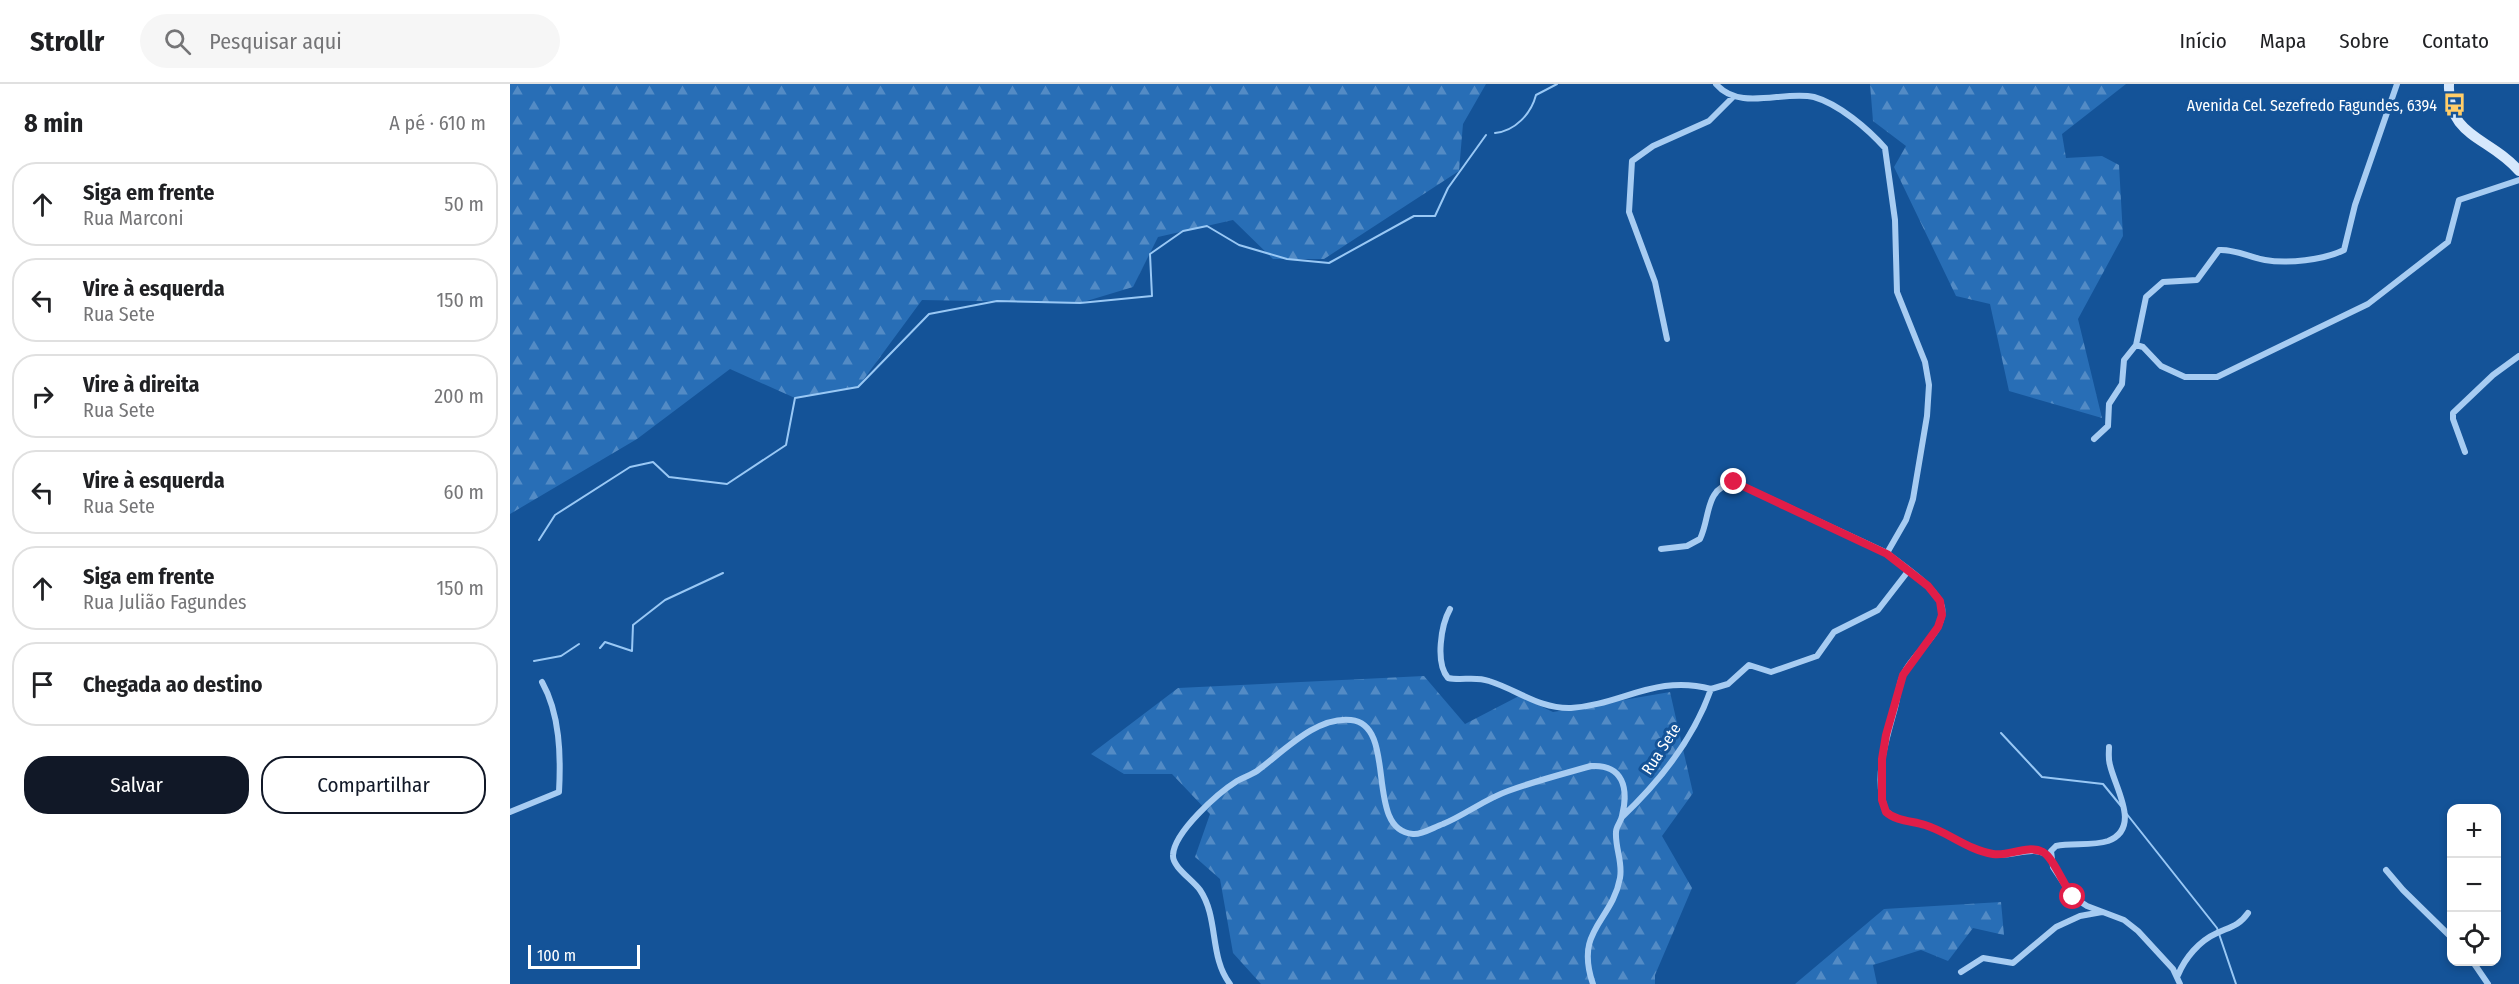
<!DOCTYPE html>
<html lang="pt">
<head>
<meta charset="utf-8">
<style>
	body { margin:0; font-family:"Fira Sans Condensed",sans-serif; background:#f6f6f6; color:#202124 }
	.controls { position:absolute; right:18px; bottom:18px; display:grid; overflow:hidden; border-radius:12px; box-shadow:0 3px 9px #0003 }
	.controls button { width:54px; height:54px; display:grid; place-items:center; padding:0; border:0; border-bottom:2px solid #e0e0e0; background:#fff; color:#202124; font:30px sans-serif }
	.scale { position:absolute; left:18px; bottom:15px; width:112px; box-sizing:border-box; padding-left:6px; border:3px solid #fff; border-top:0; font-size:16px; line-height:21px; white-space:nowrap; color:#fff; -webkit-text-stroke:4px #145398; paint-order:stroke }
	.stop { position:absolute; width:18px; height:18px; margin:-14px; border:4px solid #e11d48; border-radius:50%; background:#fff }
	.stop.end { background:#e11d48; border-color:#fff; box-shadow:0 2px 6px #0008 }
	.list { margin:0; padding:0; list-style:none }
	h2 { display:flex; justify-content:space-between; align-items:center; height:78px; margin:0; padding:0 24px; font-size:26px }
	h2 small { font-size:20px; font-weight:400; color:#757577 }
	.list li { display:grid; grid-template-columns:39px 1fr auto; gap:18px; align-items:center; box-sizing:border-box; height:84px; margin:0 12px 12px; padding:0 12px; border:2px solid #e0e0e0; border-radius:24px }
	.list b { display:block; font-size:22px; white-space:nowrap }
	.list p { margin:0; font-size:20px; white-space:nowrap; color:#757577 }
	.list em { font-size:20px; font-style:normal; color:#757577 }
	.actions { display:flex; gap:12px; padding:18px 24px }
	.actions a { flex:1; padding:14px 0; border:2px solid #111827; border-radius:24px; text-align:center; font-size:21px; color:#111827 }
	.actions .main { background:#111827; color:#fff }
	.icon { flex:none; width:33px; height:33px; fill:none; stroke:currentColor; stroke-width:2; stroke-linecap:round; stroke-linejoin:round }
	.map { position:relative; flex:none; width:2009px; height:900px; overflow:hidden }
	header { display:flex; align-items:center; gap:36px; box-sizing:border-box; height:84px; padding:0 30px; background:#fff; border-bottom:2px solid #e0e0e0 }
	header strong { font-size:28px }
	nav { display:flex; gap:33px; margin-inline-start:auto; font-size:21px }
	.search { width:420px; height:54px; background:#f6f6f6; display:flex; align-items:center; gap:15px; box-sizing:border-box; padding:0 21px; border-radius:33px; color:#757577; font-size:22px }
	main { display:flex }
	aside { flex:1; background:#fff }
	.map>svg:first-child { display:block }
	.forest { fill:url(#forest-firs) }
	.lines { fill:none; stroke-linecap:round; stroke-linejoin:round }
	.stream { stroke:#99c8f5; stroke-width:2 }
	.minor { stroke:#a7ccf2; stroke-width:6 }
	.secondary { stroke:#d6e8fc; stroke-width:10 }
	.route { stroke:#e11d48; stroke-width:8 }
	.labels { text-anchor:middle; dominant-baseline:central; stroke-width:6; stroke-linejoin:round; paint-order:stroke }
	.poi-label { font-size:16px; fill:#fff; stroke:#145398; text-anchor:end }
	.street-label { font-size:16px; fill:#fff; stroke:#145398 }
</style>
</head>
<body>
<header>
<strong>Strollr</strong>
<div class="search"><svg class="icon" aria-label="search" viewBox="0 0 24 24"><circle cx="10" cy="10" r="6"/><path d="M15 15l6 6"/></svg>Pesquisar aqui</div>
<nav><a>Início</a><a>Mapa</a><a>Sobre</a><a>Contato</a></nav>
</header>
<main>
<aside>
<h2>8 min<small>A pé · 610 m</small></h2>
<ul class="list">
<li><svg class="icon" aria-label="ahead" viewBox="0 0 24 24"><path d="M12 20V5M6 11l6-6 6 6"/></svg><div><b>Siga em frente</b><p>Rua Marconi</p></div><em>50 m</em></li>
<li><svg class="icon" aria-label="left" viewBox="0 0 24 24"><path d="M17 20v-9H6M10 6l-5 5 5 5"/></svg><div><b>Vire à esquerda</b><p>Rua Sete</p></div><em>150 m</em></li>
<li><svg class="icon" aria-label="right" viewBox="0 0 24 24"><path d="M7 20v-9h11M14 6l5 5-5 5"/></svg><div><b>Vire à direita</b><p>Rua Sete</p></div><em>200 m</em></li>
<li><svg class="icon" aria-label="left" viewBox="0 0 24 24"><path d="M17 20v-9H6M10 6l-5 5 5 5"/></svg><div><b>Vire à esquerda</b><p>Rua Sete</p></div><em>60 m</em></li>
<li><svg class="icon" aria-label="ahead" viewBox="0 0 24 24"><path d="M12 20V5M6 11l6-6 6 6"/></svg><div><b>Siga em frente</b><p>Rua Julião Fagundes</p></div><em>150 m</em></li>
<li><svg class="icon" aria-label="arrive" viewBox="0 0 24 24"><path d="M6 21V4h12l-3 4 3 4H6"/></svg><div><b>Chegada ao destino</b></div></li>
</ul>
<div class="actions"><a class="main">Salvar</a><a>Compartilhar</a></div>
</aside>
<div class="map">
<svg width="2009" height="900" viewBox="0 0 2009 900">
	<defs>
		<pattern id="forest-firs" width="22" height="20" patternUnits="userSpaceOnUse" patternTransform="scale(1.5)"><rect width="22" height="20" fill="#286eb6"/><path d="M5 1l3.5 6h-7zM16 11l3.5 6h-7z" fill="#538bc5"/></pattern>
	</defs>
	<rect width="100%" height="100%" fill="#145398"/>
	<path class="forest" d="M 0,0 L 976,0 L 953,40 L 949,87 L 814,175 L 763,175 L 723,136 L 648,153 L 623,203 L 570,219 L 412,216 L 348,303 L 285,314 L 220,285 L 127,355 L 0,430 Z
		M 1360,0 L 1616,0 L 1552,50 L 1556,74 L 1592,72 L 1609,81 L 1613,152 L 1568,235 L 1592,334 L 1499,307 L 1480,220 L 1446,212 L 1384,83 L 1396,62 L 1363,37 Z
		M 914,592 L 955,640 L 1009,612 L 1043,628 L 1160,608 L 1183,709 L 1152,752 L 1182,804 L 1145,891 L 1145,900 L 751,900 L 723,869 L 710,795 L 685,773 L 700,730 L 662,690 L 614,690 L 581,670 L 668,604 Z
		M 1491,818 L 1494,851 L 1463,844 L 1438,877 L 1411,866 L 1363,881 L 1367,900 L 1285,900 L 1374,825 Z"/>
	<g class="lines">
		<path class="stream" d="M 985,49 C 1005,47 1021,30 1026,11 L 1047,0
			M 29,456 L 45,431 L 120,383 L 143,378 L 159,393 L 217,400 L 276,361 L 285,314 L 348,303 L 419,230 L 487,217 L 570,219 L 642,212 L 640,170 L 673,147 L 697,142 L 729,161 L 777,175 L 819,179 L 904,132 L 925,132 L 938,104 L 976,51
			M 90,564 L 95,558 L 122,567 L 123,541 L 155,516 L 213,489
			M 24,577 L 51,572 L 69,560
			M 1491,649 L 1532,693 L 1593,700 L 1611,722
			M 1616,729 L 1707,844 L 1726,900"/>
		<path class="minor" d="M 1206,0 C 1230,28 1273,6 1304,13 C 1329,20 1358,45 1375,64 L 1385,136 L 1387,208 L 1415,278 L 1419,301 L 1417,332 L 1403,415 L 1396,436 L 1377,469
			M 1157,255 L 1145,198 L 1119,128 L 1122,77 L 1143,62 L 1199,37 L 1224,12
			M 1626,261 L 1633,263 L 1651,282 L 1675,293 L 1707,293 L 1858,220 L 1938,158 L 1949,116 L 2009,96
			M 1584,355 L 1598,342 L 1599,320 L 1612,300 L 1614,276 L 1626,261 L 1636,213 L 1653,198 L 1687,196 L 1709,166 C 1725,165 1739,173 1755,176 C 1777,180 1814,176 1834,166 L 1845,121 L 1887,0
			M 1955,368 L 1943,335 L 1943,329 L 1983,291 L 2009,272
			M 1151,465 L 1177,462 L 1190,455 C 1201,432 1194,405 1224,398 L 1377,469 C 1392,481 1428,504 1432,523 C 1436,548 1404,568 1394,589 C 1388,600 1388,613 1385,624 C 1376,657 1363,694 1376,727 C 1386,737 1402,737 1415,741 C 1438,748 1458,766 1483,770 C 1505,774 1521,759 1541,773
			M 940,525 C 931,541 925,579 938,594 C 951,597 965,592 979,597 C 1008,606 1029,625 1061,624 C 1111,621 1146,590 1201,605
			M 1201,605 L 1218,600 L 1239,581 L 1261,588 L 1307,572 L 1324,548 L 1368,526 L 1399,486
			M 1599,663 C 1599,669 1598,675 1600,681 C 1605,704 1632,744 1598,757 C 1583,762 1562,759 1546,762 L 1541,767 L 1543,783 L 1563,813 L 1577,822 L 1614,836 L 1628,847 L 1663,885 L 1670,900
			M 0,728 L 49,708 C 51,672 50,630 32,598
			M 1112,733 C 1150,697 1184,654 1201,605
			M 1876,786 L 1893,806 L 1942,854
			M 1963,878 L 1978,900
			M 1451,888 L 1473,874 L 1503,879 L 1546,843 L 1570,832 L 1592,828
			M 1668,891 C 1675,874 1689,857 1707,849 C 1720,843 1729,842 1738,829
			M 720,900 C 699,873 709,834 690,806 C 683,796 662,783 663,771 C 664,748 708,709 727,697 C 734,693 741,691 747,687 C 773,668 806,632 841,636 C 889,641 853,746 903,750 C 912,751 924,743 933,740 C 955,731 975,715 998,707 C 1025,697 1053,690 1081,682 C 1113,680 1119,704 1112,732 C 1111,738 1106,742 1106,748 C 1105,764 1113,778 1110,794 C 1102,838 1064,845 1083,900"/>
		<path class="secondary" d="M 1939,0 C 1937,54 1979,52 2009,87"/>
	</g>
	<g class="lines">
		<path class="route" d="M 1224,398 L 1377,470 L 1418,502 L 1430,517 L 1432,531 L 1428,543 L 1393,591 L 1376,651 L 1372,675 L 1372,716 L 1376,728 C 1386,737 1402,737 1415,741 C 1438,748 1458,766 1483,770 C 1499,773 1517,760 1533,768 C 1543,773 1554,802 1563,813"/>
	</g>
	<defs>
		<symbol id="bus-bare" viewBox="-9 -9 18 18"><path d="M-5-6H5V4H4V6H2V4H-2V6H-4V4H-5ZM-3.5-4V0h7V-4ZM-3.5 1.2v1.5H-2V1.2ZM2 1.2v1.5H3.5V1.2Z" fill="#ffcd69" stroke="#145398" stroke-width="2.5" paint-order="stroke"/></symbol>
	</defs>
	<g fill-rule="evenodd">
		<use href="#bus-bare" x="1928" y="4" width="33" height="33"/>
	</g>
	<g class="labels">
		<g class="poi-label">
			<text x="1927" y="21">Avenida Cel. Sezefredo Fagundes, 6394</text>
		</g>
		<g class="street-label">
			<text transform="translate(1151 665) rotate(-57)">Rua Sete</text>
		</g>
	</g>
</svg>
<div class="controls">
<button>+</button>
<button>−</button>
<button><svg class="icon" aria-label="locate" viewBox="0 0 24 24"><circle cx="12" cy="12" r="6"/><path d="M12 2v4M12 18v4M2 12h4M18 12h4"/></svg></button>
</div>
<div class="scale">100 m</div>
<div class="stop" style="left:1563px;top:813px"></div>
<div class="stop end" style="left:1224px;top:398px"></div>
</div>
</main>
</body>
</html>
